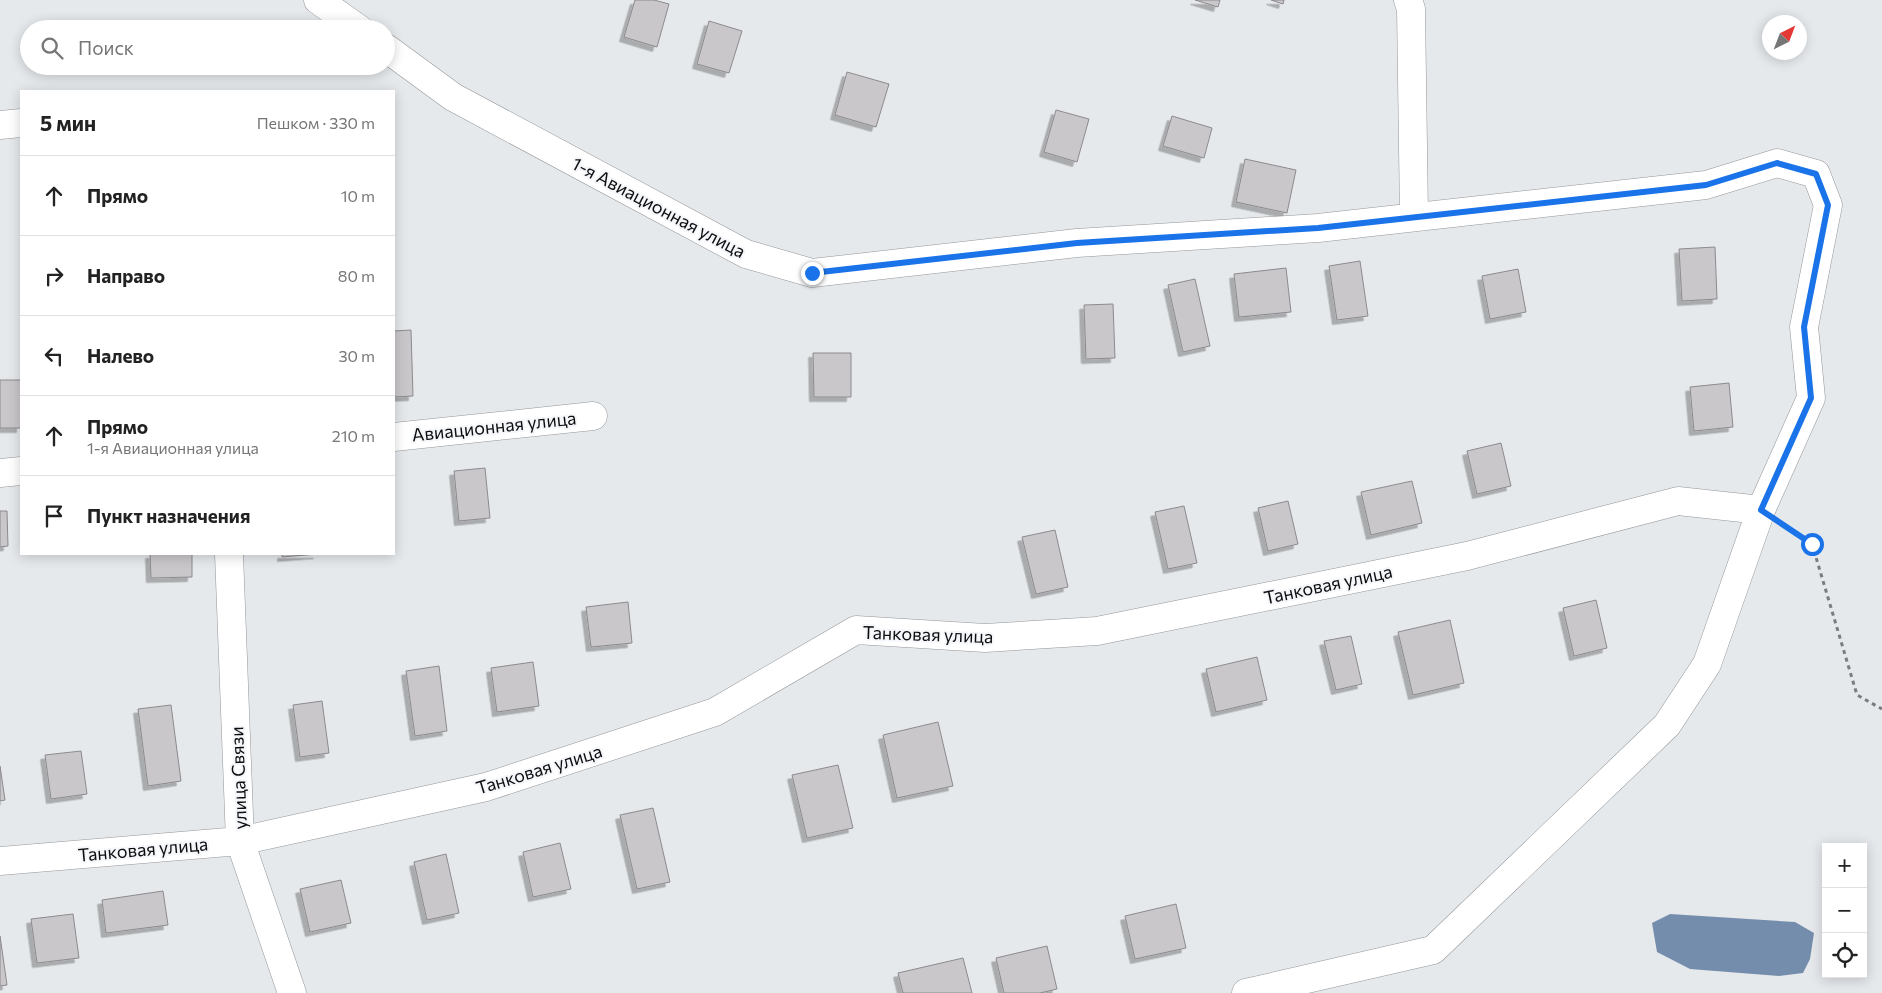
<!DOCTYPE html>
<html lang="ru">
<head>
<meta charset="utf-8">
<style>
	body { margin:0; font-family:Commissioner,sans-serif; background:#f2f2f2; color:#222 }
	.controls { position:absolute; right:15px; bottom:15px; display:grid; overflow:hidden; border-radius:0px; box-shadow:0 2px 12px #0003 }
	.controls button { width:45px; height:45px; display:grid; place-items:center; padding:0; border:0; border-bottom:1px solid #e0e0e0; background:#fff; color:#222; font:25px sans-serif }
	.compass { position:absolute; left:1762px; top:15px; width:45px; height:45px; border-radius:50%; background:#fff; box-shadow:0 2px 12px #0003; rotate:42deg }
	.stop { position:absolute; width:15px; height:15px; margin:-11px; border:4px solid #1a73e8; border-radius:50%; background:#fff }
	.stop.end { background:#1a73e8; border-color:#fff; box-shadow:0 1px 5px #0008 }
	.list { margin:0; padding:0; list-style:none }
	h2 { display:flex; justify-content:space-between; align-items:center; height:65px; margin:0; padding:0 20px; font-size:21px }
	h2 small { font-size:16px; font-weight:400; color:#767676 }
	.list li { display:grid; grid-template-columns:32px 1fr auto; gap:15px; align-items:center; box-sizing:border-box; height:80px; padding:0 20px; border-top:1px solid #e0e0e0 }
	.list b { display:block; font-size:19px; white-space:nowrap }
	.list p { margin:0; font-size:16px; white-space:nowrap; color:#767676 }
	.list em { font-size:16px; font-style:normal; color:#767676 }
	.icon { flex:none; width:28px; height:28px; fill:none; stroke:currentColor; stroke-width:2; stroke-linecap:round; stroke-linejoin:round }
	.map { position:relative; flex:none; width:1882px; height:993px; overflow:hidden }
	.search { position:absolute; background:#fff; box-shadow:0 2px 12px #0003; left:20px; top:20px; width:375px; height:55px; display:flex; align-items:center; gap:12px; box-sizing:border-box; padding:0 18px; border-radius:28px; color:#767676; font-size:19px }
	.panel { position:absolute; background:#fff; box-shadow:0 2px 12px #0003; left:20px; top:90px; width:375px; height:465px; border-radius:0px }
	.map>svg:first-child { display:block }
	.water { fill:#758dac }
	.building { fill:#cac7cb; stroke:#8c8a8d; filter:url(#shadow) }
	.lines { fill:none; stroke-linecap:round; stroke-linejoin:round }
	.minor-casing { stroke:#949699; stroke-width:29 }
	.path { stroke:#7a7c7e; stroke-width:3; stroke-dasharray:4 4; stroke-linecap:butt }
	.minor { stroke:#fff; stroke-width:28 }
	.route { stroke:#1a73e8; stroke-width:6 }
	.labels { text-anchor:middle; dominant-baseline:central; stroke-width:4; stroke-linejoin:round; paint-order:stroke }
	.street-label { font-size:18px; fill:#0c0d0e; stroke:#f4f6f9 }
</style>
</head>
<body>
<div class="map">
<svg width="1882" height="993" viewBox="0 0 1882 993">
	<defs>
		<filter id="shadow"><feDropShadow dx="-4.5" dy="4.5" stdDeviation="0" flood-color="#0004"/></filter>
	</defs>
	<rect width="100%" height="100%" fill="#e6e9ec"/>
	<path class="water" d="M 1670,914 L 1795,922 L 1814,933 L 1810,959 L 1803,973 L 1779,976 L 1690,969 L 1657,952 L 1652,923 Z"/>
	<path class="building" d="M 635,0 L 654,0 L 669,4 L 657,47 L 624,37 Z
		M 1195,0 L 1220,0 L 1218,7 Z
		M 1271,0 L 1284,0 L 1283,4 Z
		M 709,21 L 742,31 L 729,73 L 697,64 Z
		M 847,72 L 889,84 L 876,127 L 835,115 Z
		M 1056,110 L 1089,119 L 1077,162 L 1044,152 Z
		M 1172,116 L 1212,128 L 1204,158 L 1163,146 Z
		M 1245,159 L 1296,170 L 1287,213 L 1236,202 Z
		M 1715,247 L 1717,299 L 1682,301 L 1679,249 Z
		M 1360,261 L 1368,316 L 1337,320 L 1329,266 Z
		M 1286,268 L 1291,312 L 1239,317 L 1234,274 Z
		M 1518,269 L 1526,312 L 1490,319 L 1482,276 Z
		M 1195,279 L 1210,346 L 1183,352 L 1168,285 Z
		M 1113,304 L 1115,358 L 1086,359 L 1084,305 Z
		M 411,330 L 413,396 L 394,397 L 394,331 Z
		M 813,353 L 851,353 L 851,397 L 814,397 Z
		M 0,380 L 21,380 L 21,428 L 0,428 Z
		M 1729,383 L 1733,427 L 1694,431 L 1690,387 Z
		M 1501,443 L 1511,486 L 1477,494 L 1467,451 Z
		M 485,468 L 490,518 L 459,521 L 454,471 Z
		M 1412,481 L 1422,523 L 1371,535 L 1361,492 Z
		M 1288,501 L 1298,544 L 1268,551 L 1258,508 Z
		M 1184,506 L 1197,563 L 1168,569 L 1155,512 Z
		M 0,511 L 7,511 L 8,546 L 0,547 Z
		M 1055,530 L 1068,587 L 1036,594 L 1022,537 Z
		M 150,554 L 192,554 L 192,577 L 151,578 Z
		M 282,554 L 318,554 L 282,557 Z
		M 1596,600 L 1607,648 L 1574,656 L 1563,608 Z
		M 628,602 L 632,643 L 591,647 L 586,607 Z
		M 1450,620 L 1464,683 L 1413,695 L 1398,632 Z
		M 1351,636 L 1362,684 L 1336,690 L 1324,641 Z
		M 1257,657 L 1267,700 L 1216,712 L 1206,669 Z
		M 533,662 L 539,706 L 497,712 L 491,668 Z
		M 439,666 L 447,731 L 415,736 L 406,671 Z
		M 322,701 L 329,753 L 300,757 L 293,705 Z
		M 171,705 L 181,781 L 148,786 L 138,709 Z
		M 938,722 L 953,786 L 897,798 L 883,735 Z
		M 81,751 L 87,794 L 51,799 L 45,755 Z
		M 838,765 L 853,828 L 807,838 L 792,775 Z
		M 0,766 L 5,800 L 0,801 Z
		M 653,808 L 670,882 L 637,889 L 620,815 Z
		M 560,843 L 571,889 L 533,897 L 523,852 Z
		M 446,854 L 459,913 L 427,920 L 414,862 Z
		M 341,880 L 351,923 L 310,932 L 300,889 Z
		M 163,891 L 168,925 L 106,933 L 102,900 Z
		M 1176,904 L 1186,948 L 1135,959 L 1125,916 Z
		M 73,914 L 79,958 L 37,963 L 31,919 Z
		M 0,936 L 7,985 L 0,986 Z
		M 1047,946 L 1057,989 L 1040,993 L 1004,993 L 996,958 Z
		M 963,958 L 972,993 L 903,993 L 898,973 Z"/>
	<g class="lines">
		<defs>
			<path id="minor" d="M 318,0 L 359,29
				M 1408,0 L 1411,9 L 1414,217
				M 386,48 L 453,97 L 746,254 L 812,273 L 1077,243 L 1318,228 L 1706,185 L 1777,163 L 1816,174 L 1828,205 L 1804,327 L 1811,398 L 1761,510 L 1707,664 L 1667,725 L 1433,950 L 1246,993
				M 0,125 L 21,123
				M 394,437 L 593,416
				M 0,473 L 21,471
				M 229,554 L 240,841 L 292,993
				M 0,861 L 240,841 L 486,787 L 715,712 L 856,630 L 985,638 L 1097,631 L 1467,556 L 1678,501 L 1761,510"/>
		</defs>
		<use href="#minor" class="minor-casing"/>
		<path class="path" d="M 1784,526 L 1812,544 L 1857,695 L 1882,709"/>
		<use href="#minor" class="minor"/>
	</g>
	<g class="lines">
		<path class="route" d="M 812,273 L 1077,243 L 1318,228 L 1706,185 L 1777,163 L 1816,174 L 1828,205 L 1804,327 L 1811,398 L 1761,510 L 1812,544"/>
	</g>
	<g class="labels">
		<g class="street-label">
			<text transform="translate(659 207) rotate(28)">1-я Авиационная улица</text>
			<text transform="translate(494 426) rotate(-6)">Авиационная улица</text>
			<text transform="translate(1328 584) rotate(-12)">Танковая улица</text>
			<text transform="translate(928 634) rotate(2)">Танковая улица</text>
			<text transform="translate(539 769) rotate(-17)">Танковая улица</text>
			<text transform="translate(238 778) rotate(-92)">улица Связи</text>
			<text transform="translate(143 849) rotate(-5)">Танковая улица</text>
		</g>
	</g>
</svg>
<div class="controls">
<button>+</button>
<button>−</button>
<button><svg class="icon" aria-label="locate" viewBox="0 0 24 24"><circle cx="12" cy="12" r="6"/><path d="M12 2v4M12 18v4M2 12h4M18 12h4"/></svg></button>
</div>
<svg class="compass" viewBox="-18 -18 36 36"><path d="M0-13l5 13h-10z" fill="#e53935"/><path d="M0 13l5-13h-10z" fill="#767676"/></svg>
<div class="stop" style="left:1812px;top:544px"></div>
<div class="stop end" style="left:812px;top:273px"></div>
<div class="search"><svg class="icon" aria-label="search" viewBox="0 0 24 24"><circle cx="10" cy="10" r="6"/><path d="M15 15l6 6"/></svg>Поиск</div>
<section class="panel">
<h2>5 мин<small>Пешком · 330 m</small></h2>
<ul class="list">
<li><svg class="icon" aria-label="ahead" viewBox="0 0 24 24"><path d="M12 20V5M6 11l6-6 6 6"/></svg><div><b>Прямо</b></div><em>10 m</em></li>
<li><svg class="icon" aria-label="right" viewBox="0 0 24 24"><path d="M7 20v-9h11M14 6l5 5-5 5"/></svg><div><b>Направо</b></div><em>80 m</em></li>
<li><svg class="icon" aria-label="left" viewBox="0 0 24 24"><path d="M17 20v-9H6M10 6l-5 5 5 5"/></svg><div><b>Налево</b></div><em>30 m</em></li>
<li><svg class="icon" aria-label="ahead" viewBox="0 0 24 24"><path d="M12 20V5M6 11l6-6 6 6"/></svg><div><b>Прямо</b><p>1-я Авиационная улица</p></div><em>210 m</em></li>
<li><svg class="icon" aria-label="arrive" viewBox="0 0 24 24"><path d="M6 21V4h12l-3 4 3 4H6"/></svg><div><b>Пункт назначения</b></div></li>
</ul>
</section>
</div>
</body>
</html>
